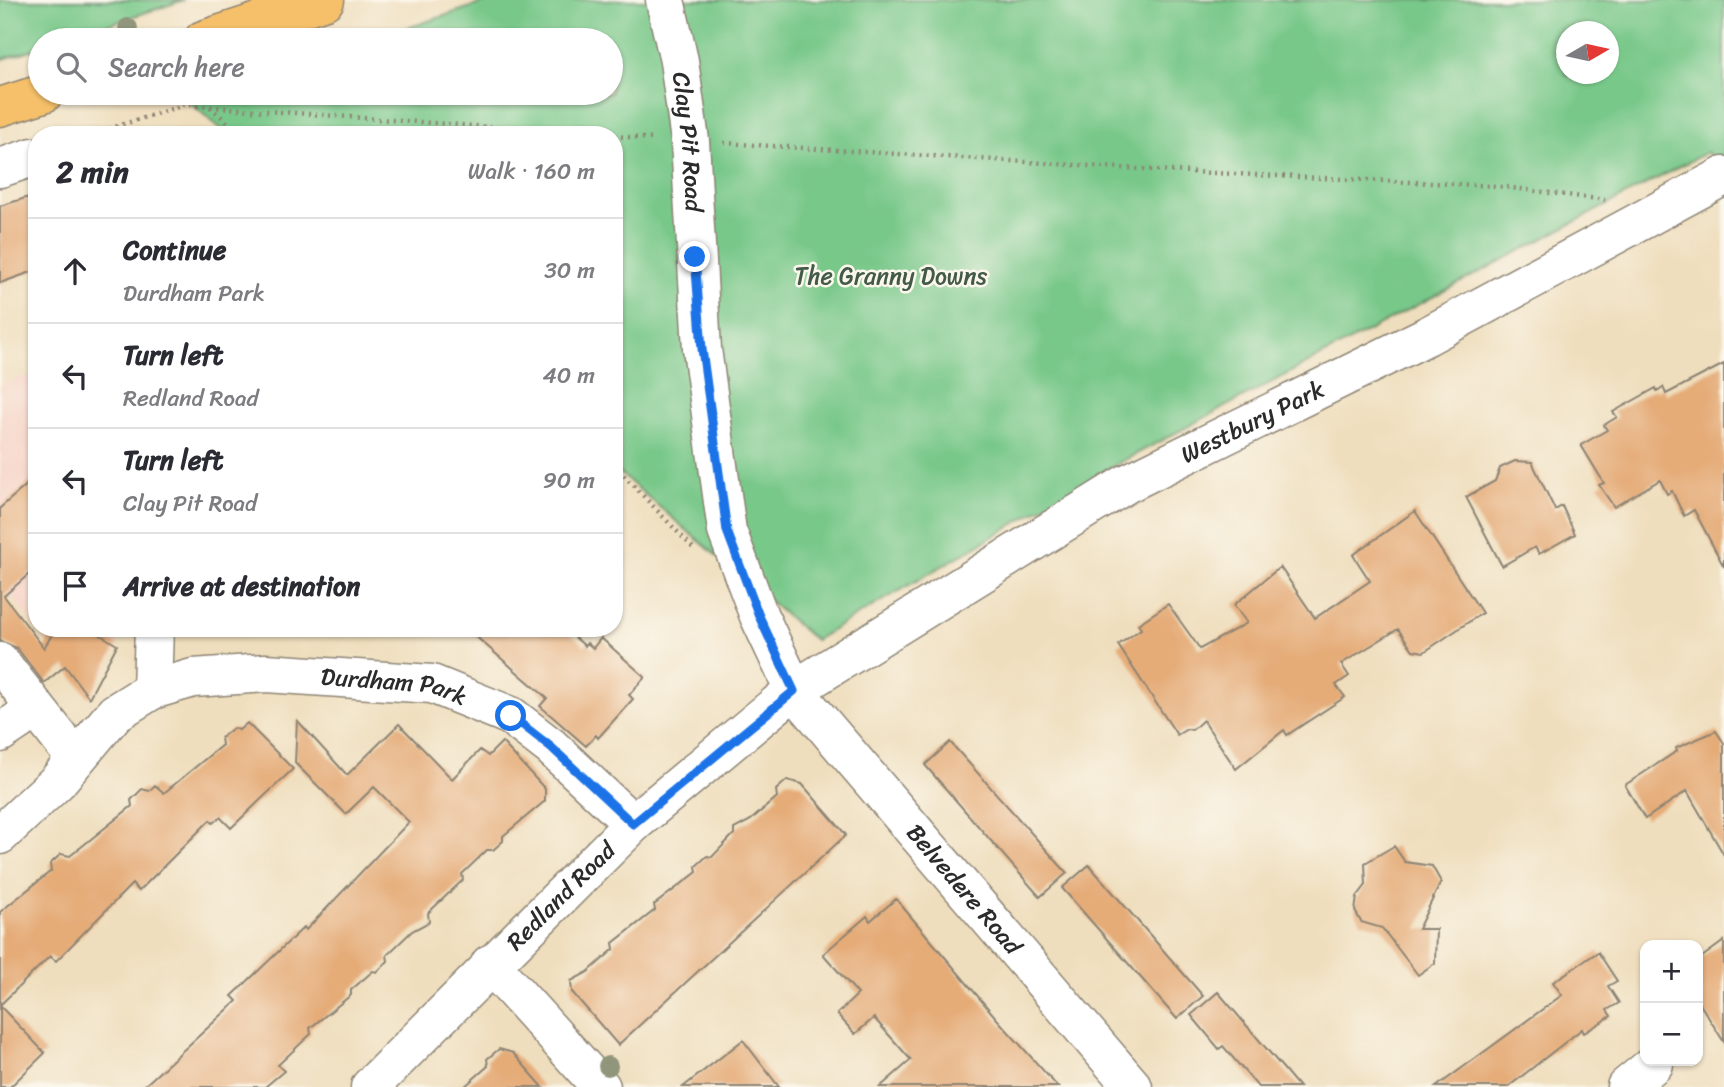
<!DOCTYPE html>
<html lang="en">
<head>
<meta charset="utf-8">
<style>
	body { margin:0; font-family:Sriracha,sans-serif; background:#f7f7f7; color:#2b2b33 }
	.controls { position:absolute; right:21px; bottom:21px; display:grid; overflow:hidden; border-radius:14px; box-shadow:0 2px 5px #0004 }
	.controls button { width:63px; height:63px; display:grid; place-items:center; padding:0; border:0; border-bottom:2px solid #e1e1e2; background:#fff; color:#2b2b33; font:35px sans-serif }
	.compass { position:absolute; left:1556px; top:21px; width:63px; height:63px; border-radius:50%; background:#fff; box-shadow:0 2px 5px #0004; rotate:81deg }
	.stop { position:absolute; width:21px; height:21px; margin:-16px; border:5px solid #1a73e8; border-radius:50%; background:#fff }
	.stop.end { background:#1a73e8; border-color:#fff; box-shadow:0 2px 7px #0008 }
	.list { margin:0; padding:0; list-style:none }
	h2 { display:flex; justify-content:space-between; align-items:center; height:91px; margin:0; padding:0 28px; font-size:30px }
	h2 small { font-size:23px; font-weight:400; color:#7c7c81 }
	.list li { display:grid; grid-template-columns:46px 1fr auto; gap:21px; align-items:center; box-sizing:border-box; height:105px; padding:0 28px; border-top:2px solid #e1e1e2 }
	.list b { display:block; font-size:26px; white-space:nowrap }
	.list p { margin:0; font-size:23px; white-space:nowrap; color:#7c7c81 }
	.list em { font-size:23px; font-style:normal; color:#7c7c81 }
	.icon { flex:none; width:38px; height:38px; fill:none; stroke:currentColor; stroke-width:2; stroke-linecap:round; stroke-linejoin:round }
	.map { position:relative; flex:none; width:1724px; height:1087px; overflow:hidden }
	.search { position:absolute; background:#fff; box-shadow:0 2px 5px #0004; left:28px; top:28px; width:595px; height:77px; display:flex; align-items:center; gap:18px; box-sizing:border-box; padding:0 24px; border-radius:38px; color:#7c7c81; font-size:26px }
	.panel { position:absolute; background:#fff; box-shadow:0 2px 5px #0004; left:28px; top:126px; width:595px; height:511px; border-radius:28px }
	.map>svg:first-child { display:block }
	.built { fill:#f6d2c5 }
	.green { fill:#78c889; stroke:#527a5a; stroke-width:2; fill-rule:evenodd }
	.building { fill:#e5ac78 }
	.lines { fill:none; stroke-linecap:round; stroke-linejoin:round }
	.minor-casing { stroke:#8d8474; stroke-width:41 }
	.major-casing { stroke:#8d8474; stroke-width:41 }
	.path { stroke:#8d8474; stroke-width:4.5; stroke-dasharray:2 5; stroke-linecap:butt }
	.minor { stroke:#fff; stroke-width:38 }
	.major { stroke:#f6c06b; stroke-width:38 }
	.tree { fill:#90957c }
	.route { stroke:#1a73e8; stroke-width:9 }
	.labels { text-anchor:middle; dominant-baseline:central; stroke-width:5; stroke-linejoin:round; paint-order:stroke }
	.street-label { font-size:24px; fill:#2b2b2b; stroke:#fbf7ec }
	.park-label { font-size:24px; fill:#425a47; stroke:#fbf7ec }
</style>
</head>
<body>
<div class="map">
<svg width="1724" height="1087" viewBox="0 0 1724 1087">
	<rect width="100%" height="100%" fill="#fbf7ec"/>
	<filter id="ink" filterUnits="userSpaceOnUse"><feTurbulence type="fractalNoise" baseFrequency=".0143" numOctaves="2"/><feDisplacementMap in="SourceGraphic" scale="14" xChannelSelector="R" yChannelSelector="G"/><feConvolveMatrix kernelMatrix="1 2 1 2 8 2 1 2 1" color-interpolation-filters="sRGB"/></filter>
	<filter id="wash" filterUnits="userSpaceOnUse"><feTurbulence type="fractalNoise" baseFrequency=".00686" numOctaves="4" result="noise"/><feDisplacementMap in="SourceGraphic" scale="28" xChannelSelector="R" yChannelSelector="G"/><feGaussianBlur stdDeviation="1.57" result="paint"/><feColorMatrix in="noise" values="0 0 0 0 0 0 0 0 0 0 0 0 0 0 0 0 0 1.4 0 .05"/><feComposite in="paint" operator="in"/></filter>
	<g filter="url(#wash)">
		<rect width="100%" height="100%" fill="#efdebd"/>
		<path class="built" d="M 37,372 L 37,628 L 123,628 L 116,650 L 89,698 L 0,581 L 0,385 Z"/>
		<path class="green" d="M 0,0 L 184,0 L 61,40 L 40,40 L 40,47 L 0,60 Z
			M 492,0 L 1724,0 L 1724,173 L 1707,152 L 1117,464 L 815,640 L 614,468 L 614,135 L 228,135 L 188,101 L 213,93 L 611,93 L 611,40 L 371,40 ZM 1566,32 L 1608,32 L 1608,74 L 1566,74 Z"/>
		<g id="blocks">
			<path class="building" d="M 32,196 L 37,211 L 37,270 L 0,283 L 0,206 Z
				M 1724,364 L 1724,567 L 1694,510 L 1684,516 L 1672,491 L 1667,494 L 1660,480 L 1614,507 L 1599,485 L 1604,483 L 1581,445 L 1607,430 L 1604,425 L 1617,417 L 1613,412 L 1656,388 L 1657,391 L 1663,387 L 1666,394 Z
				M 1515,461 L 1532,462 L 1555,510 L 1562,506 L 1575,534 L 1539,554 L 1535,547 L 1502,566 L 1466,497 L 1495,481 L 1500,468 Z
				M 37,476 L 37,567 L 4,596 L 44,648 L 56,628 L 89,628 L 117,645 L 89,698 L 65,666 L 44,683 L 17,648 L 0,641 L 0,508 Z
				M 1415,511 L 1482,613 L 1424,652 L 1413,650 L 1398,629 L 1341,664 L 1349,676 L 1336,685 L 1345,697 L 1287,735 L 1284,730 L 1236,769 L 1203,720 L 1192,730 L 1187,729 L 1177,735 L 1118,645 L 1141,629 L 1138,624 L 1168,604 L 1200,649 L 1247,623 L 1234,605 L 1280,567 L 1315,618 L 1370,581 L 1353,555 Z
				M 466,628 L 564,628 L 585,646 L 587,643 L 593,648 L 601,638 L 645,677 L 629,695 L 633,699 L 598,738 L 596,735 L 586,746 L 540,706 L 547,698 Z
				M 297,720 L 347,775 L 399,724 L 452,779 L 480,750 L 488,756 L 502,742 L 545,789 L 545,801 L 503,836 L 503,841 L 493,850 L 487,850 L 462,874 L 463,880 L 428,913 L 429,922 L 412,931 L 387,955 L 388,961 L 377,972 L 373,971 L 351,990 L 351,995 L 310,1028 L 311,1034 L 278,1065 L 284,1071 L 265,1087 L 143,1087 L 237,1001 L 232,996 L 304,927 L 306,930 L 409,822 L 374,787 L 346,814 L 295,763 Z
				M 247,723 L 293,769 L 231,828 L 220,817 L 213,823 L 210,820 L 139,891 L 132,884 L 56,961 L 50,956 L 0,1005 L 0,912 L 51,871 L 50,864 L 61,854 L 70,856 L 132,806 L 131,800 L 142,789 L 149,791 L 155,785 L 164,793 L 222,745 L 221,738 L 233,728 L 239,730 Z
				M 1716,731 L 1724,743 L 1724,855 L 1687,791 L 1645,819 L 1625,785 L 1677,751 L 1676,748 Z
				M 950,742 L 1067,873 L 1040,897 L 925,765 Z
				M 787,780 L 802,784 L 846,835 L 618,1045 L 572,992 L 571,981 L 588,972 L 614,949 L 613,943 L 655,910 L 654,905 L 697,872 L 696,866 L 707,856 L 712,857 L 734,834 L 734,829 L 751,820 L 777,797 L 776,790 Z
				M 1394,846 L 1405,862 L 1432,866 L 1441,882 L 1418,929 L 1436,929 L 1435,963 L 1418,975 L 1382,928 L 1361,922 L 1355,911 L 1357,897 L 1366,885 L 1365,863 Z
				M 1089,865 L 1203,996 L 1177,1019 L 1062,888 Z
				M 896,899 L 997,1019 L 1058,1087 L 880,1087 L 911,1060 L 874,1018 L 855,1034 L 837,1014 L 858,994 L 823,954 L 867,916 L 870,921 Z
				M 1724,941 L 1724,1042 L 1698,1001 L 1698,960 Z
				M 1598,952 L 1617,981 L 1608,986 L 1619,1003 L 1607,1010 L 1611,1016 L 1584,1033 L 1582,1029 L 1508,1087 L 1436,1087 L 1562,995 L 1553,982 Z
				M 1218,992 L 1265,1047 L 1299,1087 L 1258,1087 L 1223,1046 L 1219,1049 L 1191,1015 Z
				M 0,1006 L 45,1053 L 10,1087 L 0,1087 Z
				M 743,1040 L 779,1087 L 683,1087 Z
				M 499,1049 L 513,1053 L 543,1087 L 464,1087 L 488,1066 L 487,1059 Z"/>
		</g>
	</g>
	<g filter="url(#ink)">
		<use href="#blocks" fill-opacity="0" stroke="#8d8474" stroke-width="2"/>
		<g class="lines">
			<defs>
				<g id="minor">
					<path id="s1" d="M 665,0 L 679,61 L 690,141 L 702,349 L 727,531 L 759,616 L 794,690 L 1133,1087"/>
					<path d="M 0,168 L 33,157"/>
					<path d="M 0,662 L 76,759"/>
					<path id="s2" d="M 152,690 L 193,678 L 266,673 L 432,684 L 511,716 L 551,747 L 633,824"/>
					<path d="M 0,733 L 36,709"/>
					<path d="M 0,835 L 57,782 L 115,713 L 152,690 L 154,628"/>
					<path d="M 490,964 L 601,1087"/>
					<path id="s3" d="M 370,1087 L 633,824 L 794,690 L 1126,484 L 1427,336 L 1724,176"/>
					<path d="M 1626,1087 L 1654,1064"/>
				</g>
				<path id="major" d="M 203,40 L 325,0
					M 0,107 L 44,93"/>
			</defs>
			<use href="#minor" class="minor-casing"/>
			<use href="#major" class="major-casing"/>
			<path class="path" d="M 210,107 L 242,135
				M 89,135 L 184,105 L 599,135
				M 614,136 L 655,139
				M 724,143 L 1170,171 L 1497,186 L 1605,200
				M 614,465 L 693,548"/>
			<use href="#minor" class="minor"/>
			<use href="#major" class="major"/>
		</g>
		<g class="tree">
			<circle cx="128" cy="28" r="10"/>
			<circle cx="608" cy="1066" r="10"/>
		</g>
	</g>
	<g class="lines" filter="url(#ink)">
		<path class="route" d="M 511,716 L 551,747 L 633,824 L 794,691 L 759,616 L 727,531 L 702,349 L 695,257"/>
	</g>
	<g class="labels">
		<g class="street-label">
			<text stroke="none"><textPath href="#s1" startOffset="144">Clay Pit Road</textPath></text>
			<text stroke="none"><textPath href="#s3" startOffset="1113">Westbury Park</textPath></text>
			<text stroke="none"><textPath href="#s2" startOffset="245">Durdham Park</textPath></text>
			<text stroke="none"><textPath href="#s1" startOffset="970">Belvedere Road</textPath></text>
			<text stroke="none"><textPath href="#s3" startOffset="270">Redland Road</textPath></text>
		</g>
		<g class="park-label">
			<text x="891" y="276">The Granny Downs</text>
		</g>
	</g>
</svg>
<div class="controls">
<button>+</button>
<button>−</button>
</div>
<svg class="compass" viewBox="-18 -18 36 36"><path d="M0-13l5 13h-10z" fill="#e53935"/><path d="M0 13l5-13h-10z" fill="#7c7c81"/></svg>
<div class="stop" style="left:511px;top:716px"></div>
<div class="stop end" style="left:695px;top:257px"></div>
<div class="search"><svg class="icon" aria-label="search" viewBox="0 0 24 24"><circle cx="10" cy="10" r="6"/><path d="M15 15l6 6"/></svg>Search here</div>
<section class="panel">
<h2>2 min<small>Walk · 160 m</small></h2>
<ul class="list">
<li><svg class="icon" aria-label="ahead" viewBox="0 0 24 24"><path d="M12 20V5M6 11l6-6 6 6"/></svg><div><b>Continue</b><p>Durdham Park</p></div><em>30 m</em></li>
<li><svg class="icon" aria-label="left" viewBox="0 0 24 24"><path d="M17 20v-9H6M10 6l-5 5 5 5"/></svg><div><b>Turn left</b><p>Redland Road</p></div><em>40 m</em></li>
<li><svg class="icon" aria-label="left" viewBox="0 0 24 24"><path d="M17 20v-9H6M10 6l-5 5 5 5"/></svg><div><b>Turn left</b><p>Clay Pit Road</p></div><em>90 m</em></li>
<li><svg class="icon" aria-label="arrive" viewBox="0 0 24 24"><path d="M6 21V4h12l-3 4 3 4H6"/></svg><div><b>Arrive at destination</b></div></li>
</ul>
</section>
</div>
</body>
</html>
